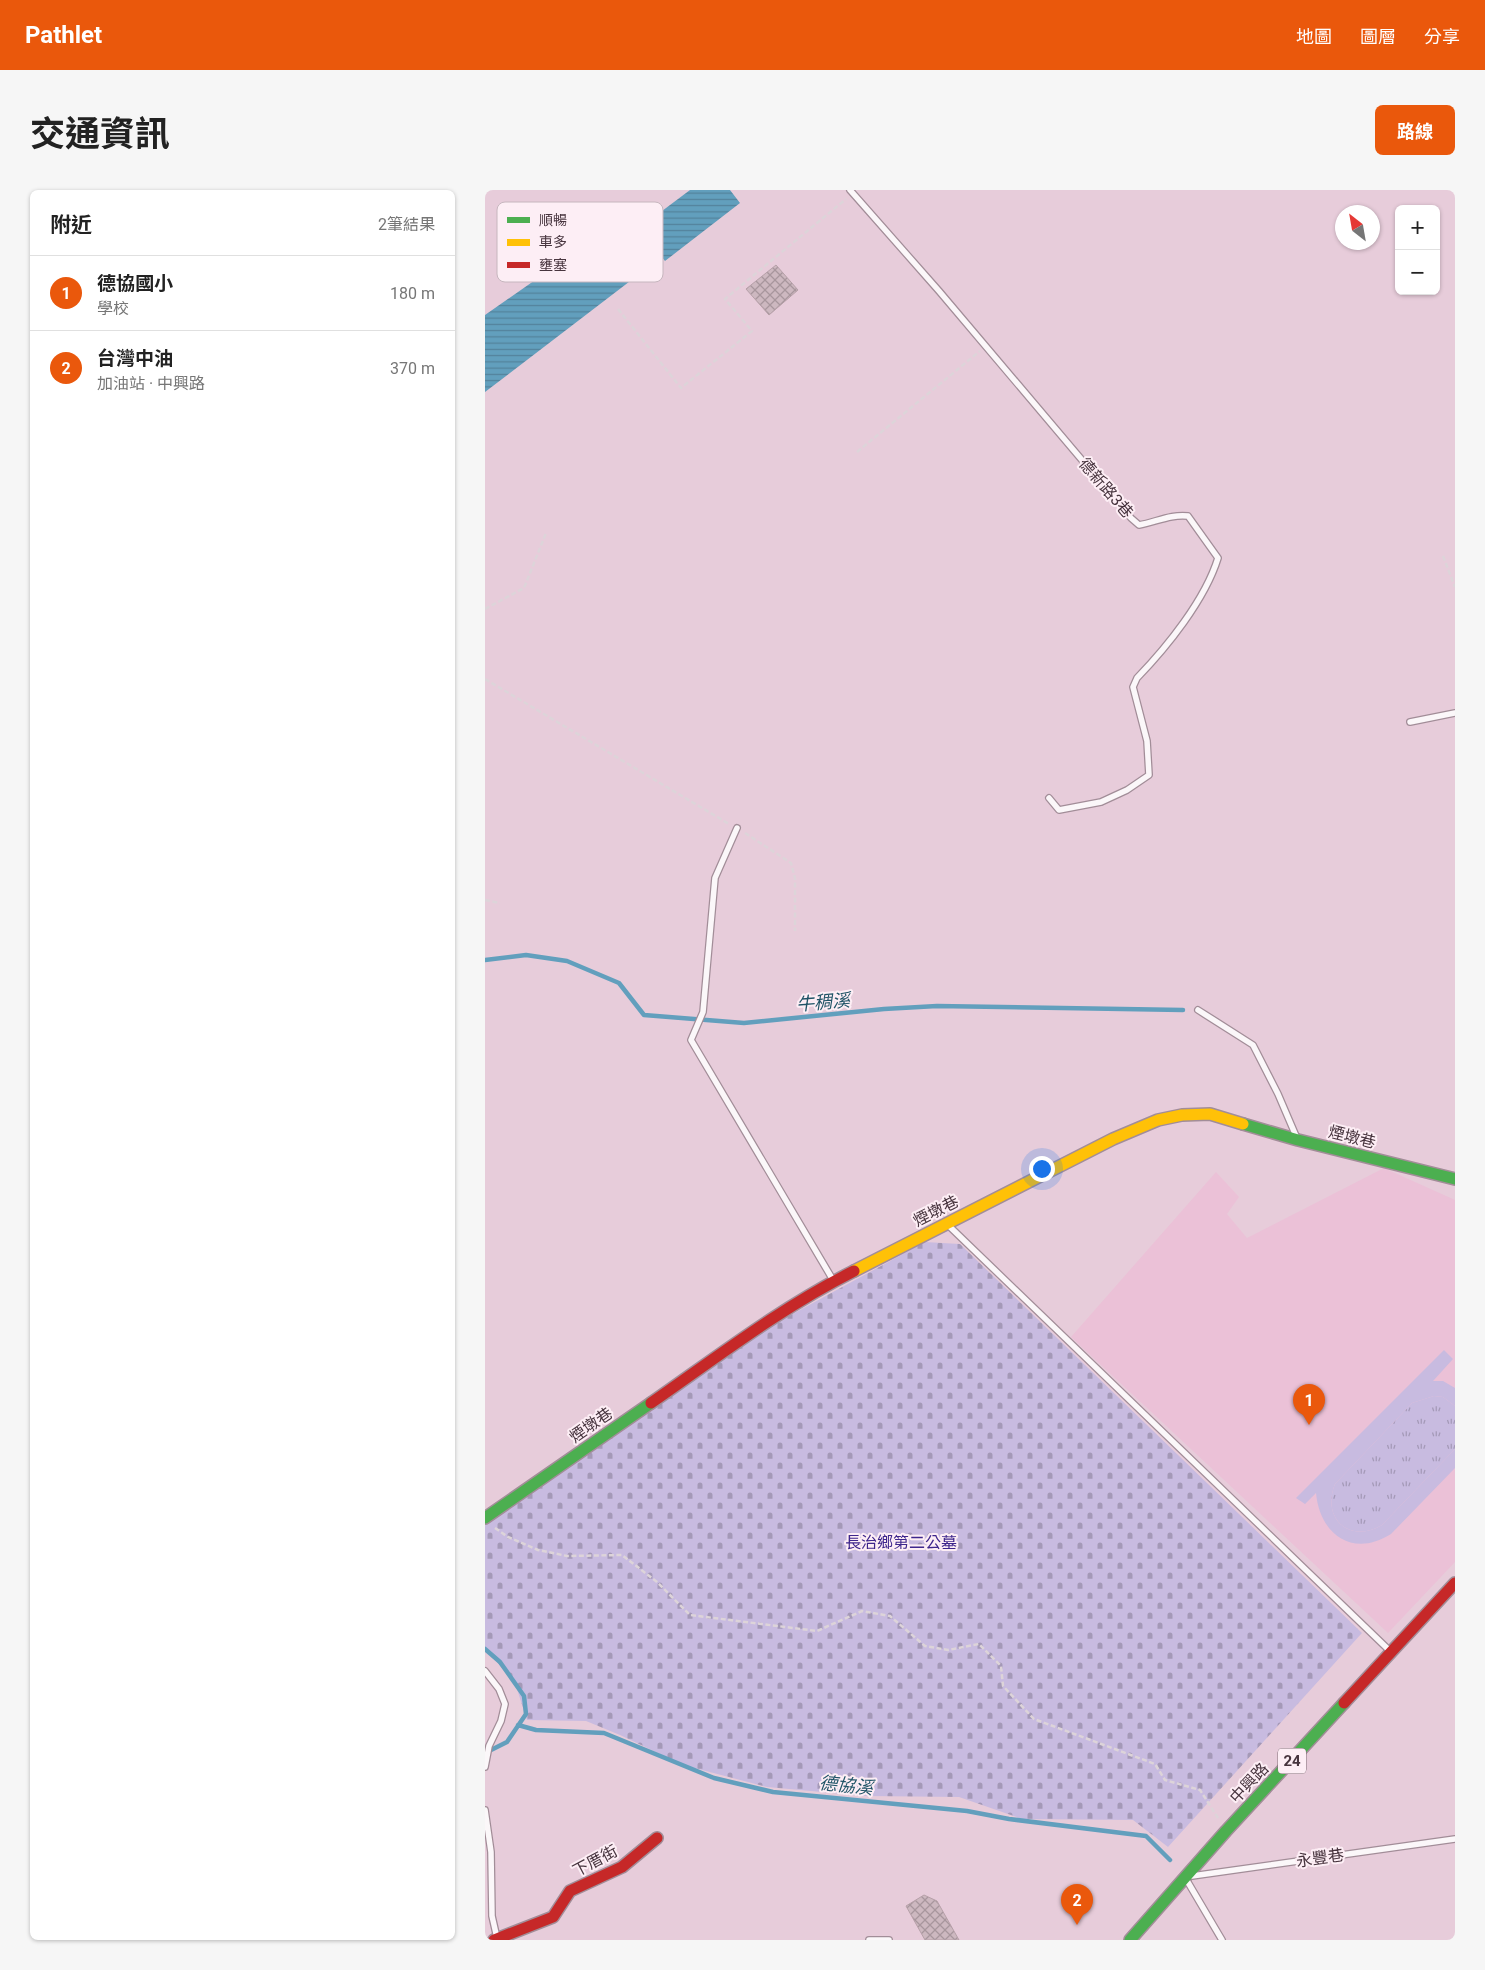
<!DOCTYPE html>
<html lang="zh-TW">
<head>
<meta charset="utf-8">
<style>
	body { margin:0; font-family:Roboto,"Noto Sans TC",sans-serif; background:#f6f6f6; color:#222 }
	.controls { position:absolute; right:15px; top:15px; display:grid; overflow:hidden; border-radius:8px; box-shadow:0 1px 4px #0004 }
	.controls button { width:45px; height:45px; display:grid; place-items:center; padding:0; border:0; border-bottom:1px solid #e0e0e0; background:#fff; color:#222; font:25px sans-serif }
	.compass { position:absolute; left:850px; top:15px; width:45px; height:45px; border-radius:50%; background:#fff; box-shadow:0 1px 4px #0004; rotate:329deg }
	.you { position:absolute; left:556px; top:978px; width:18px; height:18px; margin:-12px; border:4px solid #fff; border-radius:50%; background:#1a73e8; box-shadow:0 0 0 8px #1a73e833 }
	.badge { display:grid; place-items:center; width:32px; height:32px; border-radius:50%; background:#ea580c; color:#fff; font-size:16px; font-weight:700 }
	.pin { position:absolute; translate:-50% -41px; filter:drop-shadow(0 1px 2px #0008) }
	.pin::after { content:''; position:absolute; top:26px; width:18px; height:15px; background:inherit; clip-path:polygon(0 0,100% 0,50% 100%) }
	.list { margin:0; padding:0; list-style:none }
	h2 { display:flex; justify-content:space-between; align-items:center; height:65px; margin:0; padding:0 20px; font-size:21px }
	h2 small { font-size:16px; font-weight:400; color:#767676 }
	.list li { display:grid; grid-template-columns:32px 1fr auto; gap:15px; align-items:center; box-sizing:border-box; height:75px; padding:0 20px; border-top:1px solid #e0e0e0 }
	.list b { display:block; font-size:19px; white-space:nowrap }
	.list p { margin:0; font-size:16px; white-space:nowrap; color:#767676 }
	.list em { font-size:16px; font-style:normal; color:#767676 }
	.map { position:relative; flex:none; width:970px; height:1750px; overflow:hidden; border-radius:8px }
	header { display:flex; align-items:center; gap:30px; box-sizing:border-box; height:70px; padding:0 25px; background:#ea580c; color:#fff }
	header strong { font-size:24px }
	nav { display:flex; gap:28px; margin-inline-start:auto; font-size:18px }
	.intro { display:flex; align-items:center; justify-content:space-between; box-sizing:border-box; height:120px; padding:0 30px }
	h1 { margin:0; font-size:35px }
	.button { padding:12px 22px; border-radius:8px; background:#ea580c; color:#fff; font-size:18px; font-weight:700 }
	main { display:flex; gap:30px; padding:0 30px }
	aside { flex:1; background:#fff; border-radius:8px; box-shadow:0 1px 4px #0004 }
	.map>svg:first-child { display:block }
	.built { fill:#ebc1d7 }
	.grass { fill:url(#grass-tufts) }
	.cemetery { fill:url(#cemetery-stones) }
	.garden { fill:#c8bbe0 }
	.water { fill:url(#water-rules) }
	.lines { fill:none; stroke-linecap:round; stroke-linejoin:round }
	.stream { stroke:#629fbd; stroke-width:4.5 }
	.building { fill:url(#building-cross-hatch); stroke:#b6a0a8 }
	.lane-casing { stroke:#a28d98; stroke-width:8 }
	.fast-casing { stroke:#a28d98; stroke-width:14 }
	.slow-casing { stroke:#a28d98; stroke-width:14 }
	.jam-casing { stroke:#a28d98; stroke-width:14 }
	.path { stroke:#ddd4d9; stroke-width:2.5; stroke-dasharray:5 2.5; stroke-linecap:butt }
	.lane { stroke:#fbf7f9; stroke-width:5.5 }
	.fast { stroke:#4caf50; stroke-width:11 }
	.slow { stroke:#ffc107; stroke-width:11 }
	.jam { stroke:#c62828; stroke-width:11 }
	.labels { text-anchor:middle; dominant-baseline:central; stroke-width:4; stroke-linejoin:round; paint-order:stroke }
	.shield { fill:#fdeef5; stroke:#7e6c75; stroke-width:1 }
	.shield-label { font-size:15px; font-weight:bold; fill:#47343e }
	.street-label { font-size:16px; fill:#47343e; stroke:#fdeef5 }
	.park-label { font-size:16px; fill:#3e268c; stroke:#fdeef5 }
	.water-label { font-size:18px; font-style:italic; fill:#1f5366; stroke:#fdeef5 }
	.key { fill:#fdeef5; stroke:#c6b6be; stroke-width:1 }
	.key-label { font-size:14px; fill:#47343e }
</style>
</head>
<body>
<header>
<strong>Pathlet</strong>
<nav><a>地圖</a><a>圖層</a><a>分享</a></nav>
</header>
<div class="intro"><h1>交通資訊</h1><a class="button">路線</a></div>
<main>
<aside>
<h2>附近<small>2筆結果</small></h2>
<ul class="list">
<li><span class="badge">1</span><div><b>德協國小</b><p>學校</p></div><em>180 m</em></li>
<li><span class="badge">2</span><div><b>台灣中油</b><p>加油站 · 中興路</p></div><em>370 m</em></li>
</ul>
</aside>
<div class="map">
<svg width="970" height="1750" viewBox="0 0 970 1750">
	<defs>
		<pattern id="grass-tufts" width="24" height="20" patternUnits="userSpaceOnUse" patternTransform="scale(1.25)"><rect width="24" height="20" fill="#c8bbe0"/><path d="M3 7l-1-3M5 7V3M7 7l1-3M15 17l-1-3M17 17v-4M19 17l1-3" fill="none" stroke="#a499b7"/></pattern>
		<pattern id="cemetery-stones" width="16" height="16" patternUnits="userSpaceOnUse" patternTransform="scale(1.25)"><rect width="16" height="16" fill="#c8bbe0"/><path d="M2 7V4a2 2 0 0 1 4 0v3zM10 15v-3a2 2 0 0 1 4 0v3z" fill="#a499b7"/></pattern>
		<pattern id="water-rules" width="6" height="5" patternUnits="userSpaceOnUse" patternTransform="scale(1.25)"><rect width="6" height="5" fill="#629fbd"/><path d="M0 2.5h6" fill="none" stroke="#53829b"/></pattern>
		<pattern id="building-cross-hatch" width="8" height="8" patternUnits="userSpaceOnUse" patternTransform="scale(1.25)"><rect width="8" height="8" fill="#cdb8c0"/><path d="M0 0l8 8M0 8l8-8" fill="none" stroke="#a8969d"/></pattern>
	</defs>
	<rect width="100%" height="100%" fill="#e7ccda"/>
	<path class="built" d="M 899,978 L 970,1010 L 970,1372 L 903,1443 L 586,1147 L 731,982 L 754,1007 L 742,1024 L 762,1048 Z"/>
	<path class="grass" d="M 949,1206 L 958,1207 L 970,1216 L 970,1259 L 897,1335 C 865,1354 836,1329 850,1294 L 927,1213 Z"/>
	<path class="cemetery" d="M 440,1052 L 475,1054 L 877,1443 L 683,1657 L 648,1630 L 537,1629 L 474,1607 L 381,1606 L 282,1597 L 198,1575 L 135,1545 L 101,1531 L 42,1530 L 30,1493 L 0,1458 L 0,1333 L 280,1139 Z"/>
	<path class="garden" d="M 959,1160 L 968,1169 L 948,1191 L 958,1191 L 970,1198 L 970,1216 L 958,1207 L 949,1206 L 927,1213 L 850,1294 C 836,1329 865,1354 897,1335 L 970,1259 L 970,1278 L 906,1344 C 868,1368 835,1345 831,1303 L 820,1314 L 811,1308 Z"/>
	<path class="water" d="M 205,0 L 245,0 L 255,13 L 180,71 L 153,39 Z
		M 136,30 L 170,72 L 0,202 L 0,125 Z"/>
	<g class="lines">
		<path class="stream" d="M 0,770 L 41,765 L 82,771 L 134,793 L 159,825 L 259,833 L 399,819 L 452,816 L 698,820
			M 0,1459 L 15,1472 L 39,1506 L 41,1524 L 22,1552 L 2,1562
			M 33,1535 L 51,1540 L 119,1543 L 229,1588 L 288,1602 L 482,1621 L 524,1629 L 661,1646 L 685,1670"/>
	</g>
	<path class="building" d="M 291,75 L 313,100 L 284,125 L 261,99 Z
		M 439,1705 L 452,1711 L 474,1750 L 440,1750 L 421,1716 Z"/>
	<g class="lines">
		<defs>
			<path id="lane" d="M 365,0 L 454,101 L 646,328 L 654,335 C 671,332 686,324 703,326 L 733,368 C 720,410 682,457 652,488 L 648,497 L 662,551 L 664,585 L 642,600 L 616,612 L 574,620 L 564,608
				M 925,532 L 970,523
				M 252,638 L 230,688 L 218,822 L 206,850 L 348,1090
				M 713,820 L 768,855 L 793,904 L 811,946
				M 463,1035 L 905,1461
				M 0,1481 L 14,1499 L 20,1514 L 16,1531 L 4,1556 L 0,1577
				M 0,1620 L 6,1662 L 7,1726 L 12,1748
				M 707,1686 L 970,1649
				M 701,1689 L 737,1750
				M 384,1750 L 404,1750"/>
			<path id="fast" d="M 758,934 L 813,950 L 970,989
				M 0,1328 L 166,1213
				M 645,1750 L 741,1641 L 859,1513"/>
			<path id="slow" d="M 369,1081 L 628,949 L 673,930 L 697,925 L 725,924 L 758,934"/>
			<path id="jam" d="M 166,1213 C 232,1167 297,1117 369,1081
				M 859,1513 L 970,1393
				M 9,1750 L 68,1727 L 85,1701 L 137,1677 L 172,1648"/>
		</defs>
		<use href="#lane" class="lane-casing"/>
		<use href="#fast" class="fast-casing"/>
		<use href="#slow" class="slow-casing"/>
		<use href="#jam" class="jam-casing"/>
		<path class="path" d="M 133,119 L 196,198 L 267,141 L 240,109 L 361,9
			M 372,262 L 495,161
			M 958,366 L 970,397
			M 0,419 L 39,398 L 61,343
			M 0,489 L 244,634
			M 260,643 L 306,673 L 310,688 L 310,741
			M 0,710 L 15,713
			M 10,1338 L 23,1347 L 53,1360 L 82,1366 L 137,1365 L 172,1392 L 205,1425 L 332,1441 L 377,1421 L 405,1426 L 440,1456 L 463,1460 L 494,1454 L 516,1476 L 518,1496 L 549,1529 L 670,1574 L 680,1590 L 715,1600 L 733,1628"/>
		<use href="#lane" class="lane"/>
		<use href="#fast" class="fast"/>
		<use href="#slow" class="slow"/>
		<use href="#jam" class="jam"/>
	</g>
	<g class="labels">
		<rect class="shield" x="793" y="1558.5" width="28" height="25" rx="4"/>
		<g class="shield-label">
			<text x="807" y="1571">24</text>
		</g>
		<g class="street-label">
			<text transform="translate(621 298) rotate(49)">德新路3巷</text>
			<text transform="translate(867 947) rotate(14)">煙墩巷</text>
			<text transform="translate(451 1021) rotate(-27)">煙墩巷</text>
			<text transform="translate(106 1235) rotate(-35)">煙墩巷</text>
			<text transform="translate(764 1593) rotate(-47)">中興路</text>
			<text transform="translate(835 1668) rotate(-8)">永豐巷</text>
			<text transform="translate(110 1671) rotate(-28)">下厝街</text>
		</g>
		<g class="park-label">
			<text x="416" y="1352">長治鄉第二公墓</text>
		</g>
		<g class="water-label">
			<text transform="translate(338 812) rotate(-5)">牛稠溪</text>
			<text transform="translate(361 1595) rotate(6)">德協溪</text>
		</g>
	</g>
	<rect x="12" y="12" width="166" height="80" rx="8" class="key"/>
	<rect x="22" y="27" width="23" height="6" fill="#4caf50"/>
	<rect x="22" y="49" width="23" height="7" fill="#ffc107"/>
	<rect x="22" y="72" width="23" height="6" fill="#c62828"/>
	<g class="key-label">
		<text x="54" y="35">順暢</text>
		<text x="54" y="57">車多</text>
		<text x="54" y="80">壅塞</text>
	</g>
</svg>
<div class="controls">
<button>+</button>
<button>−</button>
</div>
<svg class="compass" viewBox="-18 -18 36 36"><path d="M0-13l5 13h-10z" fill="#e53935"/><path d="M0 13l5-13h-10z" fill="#767676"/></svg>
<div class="you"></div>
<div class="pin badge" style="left:824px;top:1235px">1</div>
<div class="pin badge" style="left:592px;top:1735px">2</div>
</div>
</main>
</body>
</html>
